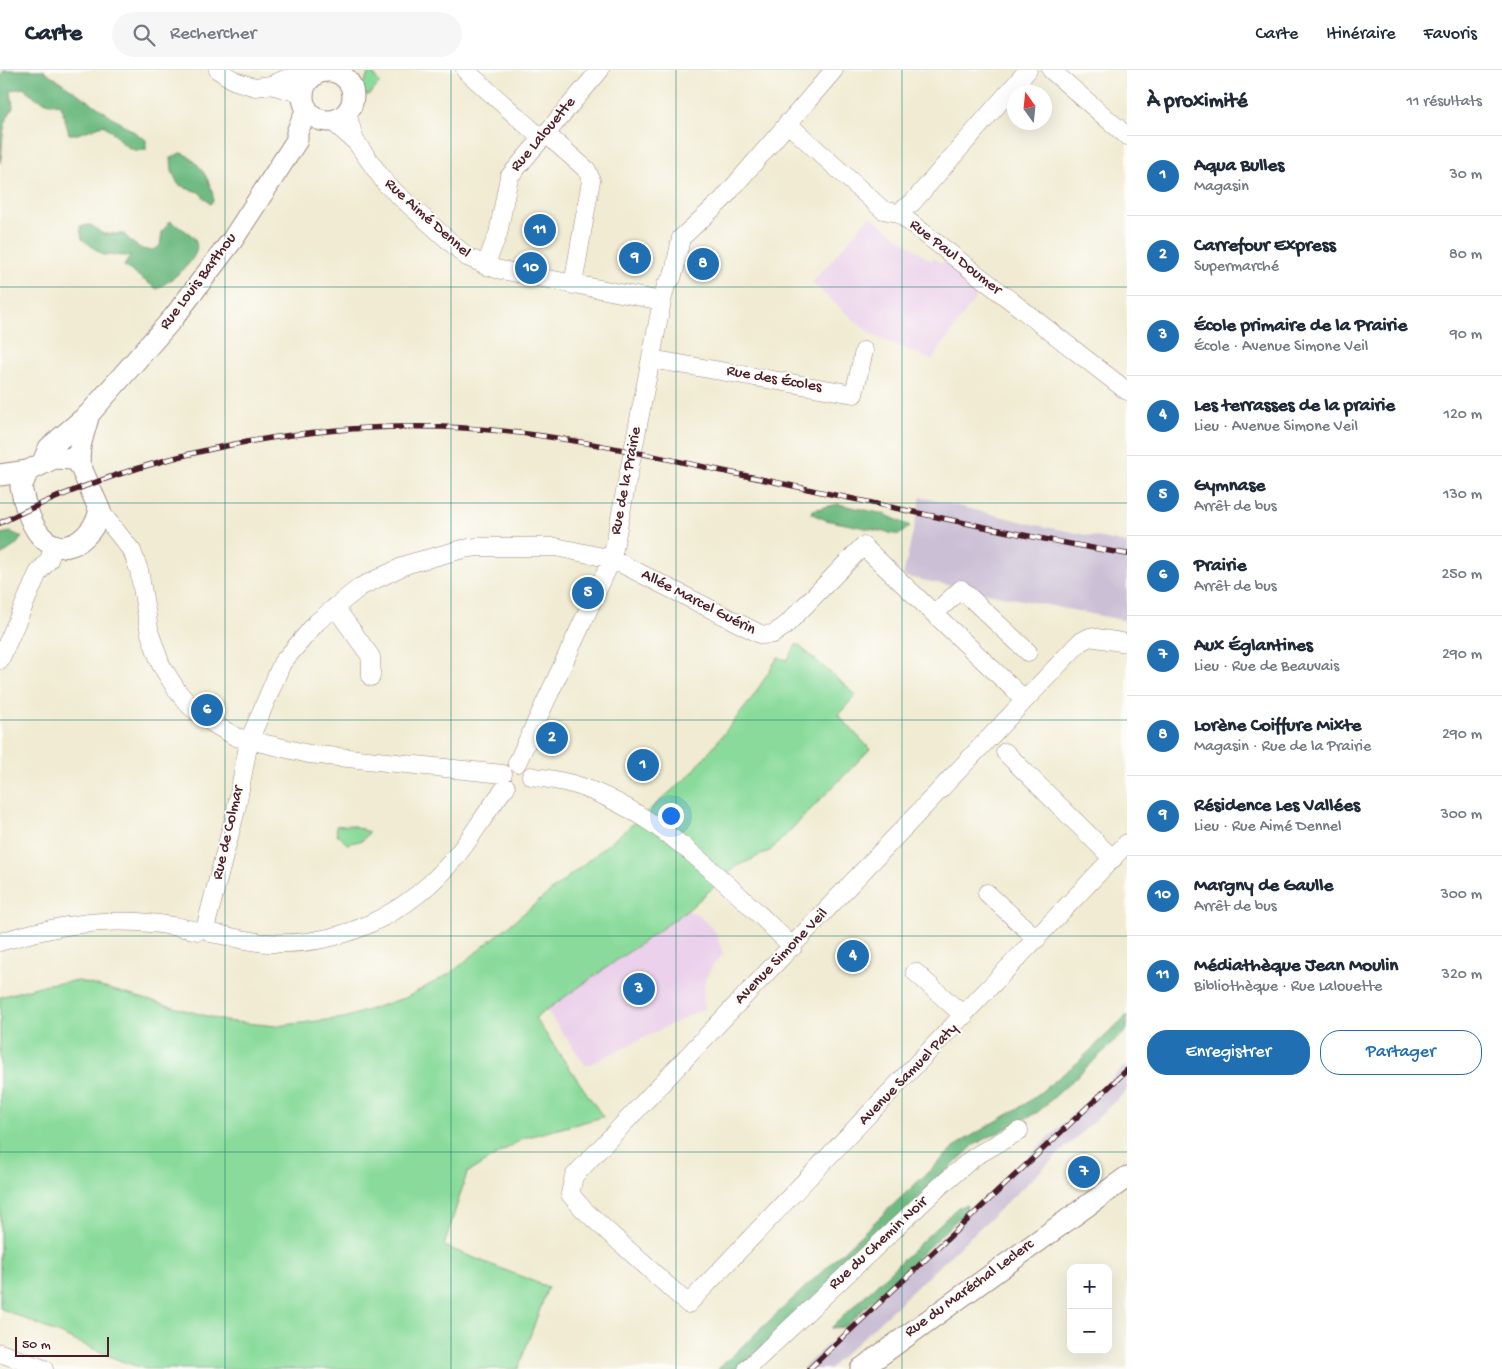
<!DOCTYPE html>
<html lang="fr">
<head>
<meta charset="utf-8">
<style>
	body { margin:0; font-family:"Gochi Hand",sans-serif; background:#f6f6f7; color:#1f2937 }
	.controls { position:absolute; right:15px; bottom:15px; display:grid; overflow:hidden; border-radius:10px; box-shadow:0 5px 20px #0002 }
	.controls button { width:45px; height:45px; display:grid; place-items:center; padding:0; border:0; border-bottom:1px solid #e0e1e3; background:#fff; color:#1f2937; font:25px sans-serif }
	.compass { position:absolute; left:1007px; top:15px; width:45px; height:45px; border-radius:50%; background:#fff; box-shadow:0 5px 20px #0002; rotate:345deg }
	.scale { position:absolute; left:15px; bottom:12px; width:94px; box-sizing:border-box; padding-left:5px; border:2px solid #4a1f2b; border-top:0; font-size:14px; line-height:18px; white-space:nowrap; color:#4a1f2b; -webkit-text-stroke:4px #fdfcf7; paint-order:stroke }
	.you { position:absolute; left:670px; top:745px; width:18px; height:18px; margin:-12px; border:4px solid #fff; border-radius:50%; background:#1a73e8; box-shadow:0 0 0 8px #1a73e833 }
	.badge { display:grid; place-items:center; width:32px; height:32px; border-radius:50%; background:#1f6fb2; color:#fff; font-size:16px; font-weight:700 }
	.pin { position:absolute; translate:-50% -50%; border:2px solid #fff; box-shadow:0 1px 5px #0006 }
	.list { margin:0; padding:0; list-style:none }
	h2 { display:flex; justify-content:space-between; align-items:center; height:65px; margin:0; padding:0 20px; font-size:21px }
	h2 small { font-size:16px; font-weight:400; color:#747a83 }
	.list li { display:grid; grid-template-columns:32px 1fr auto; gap:15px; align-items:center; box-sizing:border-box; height:80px; padding:0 20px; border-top:1px solid #e0e1e3 }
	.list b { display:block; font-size:19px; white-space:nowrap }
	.list p { margin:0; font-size:16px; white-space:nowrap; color:#747a83 }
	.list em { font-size:16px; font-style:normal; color:#747a83 }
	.actions { display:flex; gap:10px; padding:15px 20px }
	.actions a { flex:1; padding:11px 0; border:1px solid #1f6fb2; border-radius:20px; text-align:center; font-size:18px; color:#1f6fb2 }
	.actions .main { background:#1f6fb2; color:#fff }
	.icon { flex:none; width:28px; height:28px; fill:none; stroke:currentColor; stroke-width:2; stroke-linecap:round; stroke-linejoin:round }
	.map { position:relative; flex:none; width:1127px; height:1299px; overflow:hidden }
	header { display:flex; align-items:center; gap:30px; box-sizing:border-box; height:70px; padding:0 25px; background:#fff; border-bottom:1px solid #e0e1e3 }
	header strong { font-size:24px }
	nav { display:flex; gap:28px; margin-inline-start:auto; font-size:18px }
	.search { width:350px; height:45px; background:#f6f6f7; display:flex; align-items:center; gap:12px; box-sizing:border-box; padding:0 18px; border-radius:28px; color:#747a83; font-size:19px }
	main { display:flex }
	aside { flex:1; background:#fff }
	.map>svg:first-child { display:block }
	.built { fill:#ebd1eb }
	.industrial { fill:#cbbfd5 }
	.green { fill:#8adb9b; stroke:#6a7d63 }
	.forest { fill:#6fbb83; stroke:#5c6d57 }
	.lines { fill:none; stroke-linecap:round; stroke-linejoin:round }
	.minor-casing { stroke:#9d857e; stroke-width:19 }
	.major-casing { stroke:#9d857e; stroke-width:23 }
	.minor { stroke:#fff; stroke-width:18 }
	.major { stroke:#fff; stroke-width:21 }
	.rail-casing { stroke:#4a1f2b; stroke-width:5.5 }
	.rail { stroke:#fdfcf7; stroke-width:4; stroke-dasharray:11; stroke-linecap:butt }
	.grid { fill:none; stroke:#0f766e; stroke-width:1; stroke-opacity:0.55 }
	.labels { text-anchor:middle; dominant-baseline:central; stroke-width:4; stroke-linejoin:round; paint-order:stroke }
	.street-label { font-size:16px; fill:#4a1f2b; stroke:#fdfcf7 }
</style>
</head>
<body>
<header>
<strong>Carte</strong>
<div class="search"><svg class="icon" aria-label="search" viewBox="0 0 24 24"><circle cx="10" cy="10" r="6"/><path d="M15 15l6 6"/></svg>Rechercher</div>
<nav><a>Carte</a><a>Itinéraire</a><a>Favoris</a></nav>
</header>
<main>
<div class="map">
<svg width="1127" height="1299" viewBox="0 0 1127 1299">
	<rect width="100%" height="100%" fill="#fdfcf7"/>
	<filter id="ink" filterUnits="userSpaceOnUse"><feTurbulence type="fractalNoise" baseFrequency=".02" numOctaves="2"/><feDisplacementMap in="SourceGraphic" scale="10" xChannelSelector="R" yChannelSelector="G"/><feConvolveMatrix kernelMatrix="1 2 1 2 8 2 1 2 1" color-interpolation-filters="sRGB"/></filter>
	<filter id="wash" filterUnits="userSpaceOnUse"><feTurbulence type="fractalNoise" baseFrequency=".0096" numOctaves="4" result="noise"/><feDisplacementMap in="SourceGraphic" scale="20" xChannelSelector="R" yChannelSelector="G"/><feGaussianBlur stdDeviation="1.12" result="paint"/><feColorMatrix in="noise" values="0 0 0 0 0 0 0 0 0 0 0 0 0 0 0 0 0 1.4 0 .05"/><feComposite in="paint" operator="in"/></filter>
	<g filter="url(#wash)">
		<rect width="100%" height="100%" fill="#f0ebd2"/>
		<path class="built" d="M 870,146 L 931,191 L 934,188 L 942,194 L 944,191 L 981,220 L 932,290 L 872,265 L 812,213 Z
			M 688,840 L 698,844 L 716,863 L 723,884 L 712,896 L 705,910 L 703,929 L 705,938 L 586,996 L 546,939 Z"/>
		<path class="industrial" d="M 921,427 L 1036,455 L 1127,473 L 1127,551 L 903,506 Z
			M 1127,994 L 1127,1020 L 829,1299 L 802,1299 Z"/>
		<path class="green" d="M 370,0 L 380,13 L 369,25 L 364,25 L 362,17 Z
			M 797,574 L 856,625 L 838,645 L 870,679 L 771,780 L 736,797 L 688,840 L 535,948 L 603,1047 L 524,1068 L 467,1103 L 444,1176 L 548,1217 L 518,1299 L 145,1299 L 121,1291 L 0,1238 L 0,927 L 47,914 L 79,911 L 225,951 L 276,956 L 344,948 L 407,927 L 451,903 L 634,753 L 691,704 L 751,630 L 778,587 L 787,590 Z
			M 351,755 L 369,762 L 363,770 L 347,774 L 337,764 L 336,756 Z"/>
		<path class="forest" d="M 4,0 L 43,0 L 146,70 L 146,80 C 123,84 119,64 103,55 L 78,64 L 69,64 L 61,35 C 47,33 34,30 25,18 L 11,20 L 13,38 C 0,56 4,72 0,93 L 0,7 Z
			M 180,83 C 196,85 215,116 213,131 L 210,134 L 199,122 L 188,119 L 178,114 L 172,101 L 171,88 Z
			M 170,151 C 176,156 184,159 190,164 C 213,183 170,211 157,219 L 124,196 L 130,186 L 103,185 L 82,169 L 80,156 L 91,155 L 103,164 L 124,164 C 133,174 146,187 160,176 L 162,162 Z
			M 838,434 L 884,444 L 910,456 L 899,465 L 826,450 L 812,444 L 813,440 Z
			M 11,462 L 22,467 L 16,475 L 0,486 L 0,464 Z
			M 1127,945 L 1127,960 L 1038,1042 L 974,1075 L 739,1299 L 718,1299 L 958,1074 L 1027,1033 L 1077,993 Z
			M 966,1135 L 968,1139 L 845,1257 L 831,1258 L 958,1137 Z"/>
	</g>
	<g filter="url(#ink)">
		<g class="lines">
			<defs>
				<path id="minor" d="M 218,0 L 235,11 L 255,17 L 271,15 L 285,9 L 318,4
					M 465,0 L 541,68
					M 1051,0 L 1127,66
					M 271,15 L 303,24
					M 347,43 L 355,71
					M 332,51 L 356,72 L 386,114 L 467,187 L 496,199 L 662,231
					M 787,53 L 883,140 L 898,143 L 1127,321
					M 545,63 L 587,100 L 591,110 L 573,215
					M 898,143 L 912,133 L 1028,0
					M 485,196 L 498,164 L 509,107 L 600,0
					M 651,289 L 854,324 L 864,281
					M 100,441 L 132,481 L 139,500 L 150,564 L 161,595 L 178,622 L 191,637 L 212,653 L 236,667 L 309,684 L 503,704
					M 335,537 L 371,587 L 371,607
					M 934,544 L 961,519 L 1028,582
					M 1127,573 L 1090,567 L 1080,572 L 574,1106 L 570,1124 L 584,1140 L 688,1234 L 1127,773
					M 0,590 L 38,503 L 49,490 L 54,475
					M 1005,682 L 1113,789
					M 517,693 L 612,489 L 662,231 L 666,215 L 672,208 L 675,198 L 681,168 L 722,130 L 834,0
					M 531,706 C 547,709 564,711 579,716 C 662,744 731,818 793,877
					M 987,823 L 1037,869
					M 206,855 L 236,740 L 249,671 L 282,593 L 317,552 L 360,517 L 408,494 L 463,479 L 477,477 L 556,477 L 612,489 L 762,565 L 773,564 L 785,556 L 863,476 L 1025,630
					M 211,863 C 230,866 249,872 268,873 C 343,877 410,843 457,785 C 475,763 488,738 506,717
					M 0,872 C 70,851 126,844 198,861
					M 915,902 L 964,946
					M 0,1283 L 44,1299
					M 747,1299 L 939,1117 L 974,1087 L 1019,1061"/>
				<path id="major" d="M303 26a25 25 0 1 1 50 0a25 25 0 1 1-50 0Z
					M 54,388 L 72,389 L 79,393 L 100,441 C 94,464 69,489 45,470 C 32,460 24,433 21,417 L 28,401 Z
					M 43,392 L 49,378 L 89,344 L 174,247 L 233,169 L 297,70 L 297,62 L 307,39
					M 79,393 L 80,376 L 89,344
					M 0,405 L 28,401
					M 861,1299 L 1127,1107"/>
			</defs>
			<use href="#minor" class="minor-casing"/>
			<use href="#major" class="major-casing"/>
			<use href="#minor" class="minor"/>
			<use href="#major" class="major"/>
			<defs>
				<path id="rail" d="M 0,453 C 137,385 291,353 443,357 C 536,360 628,380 718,400 C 854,428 990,461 1127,484
					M 809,1299 L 1127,1000"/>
			</defs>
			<use href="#rail" class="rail-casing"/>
			<use href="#rail" class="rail"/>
		</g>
	</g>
	<path class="grid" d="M 225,0 L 225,1299M 451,0 L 451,1299M 676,0 L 676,1299M 902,0 L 902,1299M 0,217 L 1127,217M 0,433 L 1127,433M 0,650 L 1127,650M 0,866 L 1127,866M 0,1082 L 1127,1082"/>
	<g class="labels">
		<g class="street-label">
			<text transform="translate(544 65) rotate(-50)">Rue Lalouette</text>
			<text transform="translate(427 149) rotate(42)">Rue Aimé Dennel</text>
			<text transform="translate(955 188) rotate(38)">Rue Paul Doumer</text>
			<text transform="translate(199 212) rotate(-53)">Rue Louis Barthou</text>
			<text transform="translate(774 310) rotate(10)">Rue des Écoles</text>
			<text transform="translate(627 411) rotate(-79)">Rue de la Prairie</text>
			<text transform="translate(698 533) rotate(27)">Allée Marcel Guérin</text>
			<text transform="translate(229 763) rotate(-77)">Rue de Colmar</text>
			<text transform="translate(782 887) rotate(-46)">Avenue Simone Veil</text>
			<text transform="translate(909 1005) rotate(-46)">Avenue Samuel Paty</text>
			<text transform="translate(879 1174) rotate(-43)">Rue du Chemin Noir</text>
			<text transform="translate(970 1219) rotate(-36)">Rue du Maréchal Leclerc</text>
		</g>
	</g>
</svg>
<div class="controls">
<button>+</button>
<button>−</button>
</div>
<svg class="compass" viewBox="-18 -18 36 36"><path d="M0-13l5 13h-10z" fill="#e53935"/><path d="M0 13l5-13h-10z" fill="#747a83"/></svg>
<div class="scale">50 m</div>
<div class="you"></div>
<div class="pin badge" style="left:643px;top:695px">1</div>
<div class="pin badge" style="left:552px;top:668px">2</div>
<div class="pin badge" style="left:639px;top:919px">3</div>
<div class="pin badge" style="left:853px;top:886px">4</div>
<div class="pin badge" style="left:588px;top:523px">5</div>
<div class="pin badge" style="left:207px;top:640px">6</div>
<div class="pin badge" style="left:1084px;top:1102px">7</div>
<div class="pin badge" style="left:703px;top:194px">8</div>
<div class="pin badge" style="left:635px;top:188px">9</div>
<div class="pin badge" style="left:531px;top:198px">10</div>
<div class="pin badge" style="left:540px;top:160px">11</div>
</div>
<aside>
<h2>À proximité<small>11 résultats</small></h2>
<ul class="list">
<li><span class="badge">1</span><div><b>Aqua Bulles</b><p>Magasin</p></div><em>30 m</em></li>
<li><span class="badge">2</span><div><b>Carrefour Express</b><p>Supermarché</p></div><em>80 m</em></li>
<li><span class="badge">3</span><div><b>École primaire de la Prairie</b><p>École · Avenue Simone Veil</p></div><em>90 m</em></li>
<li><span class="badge">4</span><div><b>Les terrasses de la prairie</b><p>Lieu · Avenue Simone Veil</p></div><em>120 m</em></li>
<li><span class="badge">5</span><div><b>Gymnase</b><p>Arrêt de bus</p></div><em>130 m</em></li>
<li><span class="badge">6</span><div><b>Prairie</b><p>Arrêt de bus</p></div><em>250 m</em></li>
<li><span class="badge">7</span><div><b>Aux Églantines</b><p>Lieu · Rue de Beauvais</p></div><em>290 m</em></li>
<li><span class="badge">8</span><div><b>Lorène Coiffure Mixte</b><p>Magasin · Rue de la Prairie</p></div><em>290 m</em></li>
<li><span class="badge">9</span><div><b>Résidence Les Vallées</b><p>Lieu · Rue Aimé Dennel</p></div><em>300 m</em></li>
<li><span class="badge">10</span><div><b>Margny de Gaulle</b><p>Arrêt de bus</p></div><em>300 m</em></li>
<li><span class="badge">11</span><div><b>Médiathèque Jean Moulin</b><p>Bibliothèque · Rue Lalouette</p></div><em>320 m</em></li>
</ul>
<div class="actions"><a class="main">Enregistrer</a><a>Partager</a></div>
</aside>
</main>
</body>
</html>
